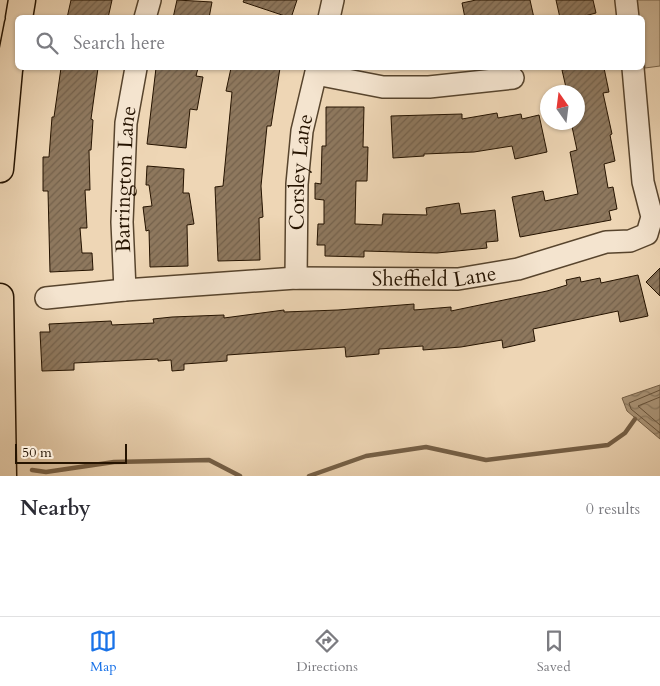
<!DOCTYPE html>
<html lang="en">
<head>
<meta charset="utf-8">
<style>
	body { margin:0; font-family:Cardo,serif; background:#f2f2f3; color:#2b2b33 }
	.compass { position:absolute; left:540px; top:85px; width:45px; height:45px; border-radius:50%; background:#fff; box-shadow:0 1px 4px #0004; rotate:346deg }
	.scale { position:absolute; left:15px; bottom:12px; width:112px; box-sizing:border-box; padding-left:5px; border:2px solid #251300; border-top:0; font-size:14px; line-height:18px; white-space:nowrap; color:#251300; -webkit-text-stroke:4px #f4e4cf; paint-order:stroke }
	.list { margin:0; padding:0; list-style:none }
	h2 { display:flex; justify-content:space-between; align-items:center; height:65px; margin:0; padding:0 20px; font-size:21px }
	h2 small { font-size:16px; font-weight:400; color:#7c7c81 }
	.icon { flex:none; width:28px; height:28px; fill:none; stroke:currentColor; stroke-width:2; stroke-linecap:round; stroke-linejoin:round }
	.map { position:relative; flex:none; width:660px; height:476px; overflow:hidden }
	.search { position:absolute; background:#fff; box-shadow:0 1px 4px #0004; left:15px; right:15px; top:15px; height:55px; display:flex; align-items:center; gap:12px; box-sizing:border-box; padding:0 18px; border-radius:8px; color:#7c7c81; font-size:19px }
	.sheet { height:140px; background:#fff }
	nav { display:flex; justify-content:space-around; align-items:center; box-sizing:border-box; height:70px; border-top:1px solid #e1e1e2; background:#fff; font-size:14px; color:#7c7c81 }
	nav a { display:grid; justify-items:center; gap:2px }
	nav .on { color:#1a73e8 }
	.map>svg:first-child { display:block }
	.park { fill:#ccb596; stroke:#78644b }
	.water { fill:url(#water-waves); stroke:#756047 }
	.lines { fill:none; stroke-linecap:round; stroke-linejoin:round }
	.shore { stroke:#68543c; stroke-width:1 }
	.stream { stroke:#756047; stroke-width:4.5 }
	.building { fill:url(#building-hatch); stroke:#251300 }
	.minor-casing { stroke:#57442d; stroke-width:24 }
	.major-casing { stroke:#251300; stroke-width:29 }
	.minor { stroke:#f4e4cf; stroke-width:21 }
	.major { stroke:#eed6b5; stroke-width:26 }
	.labels { text-anchor:middle; dominant-baseline:central; stroke-width:4; stroke-linejoin:round; paint-order:stroke }
	.street-label { font-size:21px; fill:#251300; stroke:#f4e4cf }
</style>
</head>
<body>
<div class="map">
<svg width="660" height="476" viewBox="0 0 660 476">
	<defs>
		<pattern id="water-waves" width="16" height="10" patternUnits="userSpaceOnUse" patternTransform="scale(1.25)"><rect width="16" height="10" fill="#aa9477"/><path d="M0 5q4-4 8 0t8 0" fill="none" stroke="#8a785f"/></pattern>
		<pattern id="building-hatch" width="6" height="6" patternUnits="userSpaceOnUse" patternTransform="scale(1.25)"><rect width="6" height="6" fill="#8e785e"/><path d="M-1 1l2-2M0 6l6-6M5 7l2-2" fill="none" stroke="#74614b"/></pattern>
	</defs>
	<rect width="100%" height="100%" fill="#eed6b5"/>
	<filter id="stains"><feTurbulence type="fractalNoise" baseFrequency=".004" numOctaves="4"/><feColorMatrix values="0 0 0 0 .2 0 0 0 0 .09 0 0 0 0 .02 0 0 0 .5 -.17"/></filter>
	<radialGradient id="worn" r=".72"><stop offset=".6" stop-color="#630" stop-opacity="0"/><stop offset="1" stop-color="#630" stop-opacity=".3"/></radialGradient>
	<path class="park" d="M 635,0 L 660,0 L 660,66 L 645,68 L 642,18 L 637,17 Z"/>
	<path class="water" d="M 660,385 L 660,439 L 627,411 L 622,398 Z"/>
	<g class="lines">
		<path class="shore" d="M 660,390 L 629,403 L 631,409 L 660,433
			M 660,397 L 638,406 L 660,425"/>
		<path class="stream" d="M 32,470 L 46,472 L 114,462 L 209,460 L 240,476
			M 309,476 L 366,456 L 426,447 L 486,460 L 608,445 L 625,433 L 635,419"/>
	</g>
	<path class="building" d="M 71,0 L 112,0 L 108,18 L 67,18 Z
		M 177,0 L 212,2 L 209,18 L 173,18 Z
		M 244,0 L 297,0 L 291,18 L 243,2 Z
		M 476,0 L 530,0 L 534,18 L 465,18 L 462,3 Z
		M 556,0 L 593,0 L 596,13 L 577,18 L 560,18 Z
		M 61,68 L 98,68 L 91,119 L 93,120 L 91,150 L 89,150 L 90,190 L 85,190 L 87,228 L 80,228 L 82,253 L 92,253 L 93,270 L 50,272 L 48,191 L 43,191 L 43,157 L 49,157 L 52,117 L 54,117 Z
		M 156,68 L 198,68 L 196,76 L 203,77 L 197,110 L 190,109 L 186,148 L 147,144 Z
		M 231,68 L 280,68 L 271,126 L 267,126 L 261,186 L 263,217 L 259,218 L 260,260 L 218,261 L 215,187 L 223,186 L 232,92 L 226,91 Z
		M 574,68 L 604,68 L 609,92 L 603,93 L 612,134 L 610,135 L 615,161 L 604,164 L 608,188 L 613,187 L 617,209 L 609,211 L 611,220 L 520,237 L 512,197 L 543,191 L 545,201 L 578,194 L 570,152 L 577,150 L 571,122 L 578,122 L 578,92 L 567,92 L 562,70 Z
		M 326,107 L 364,107 L 363,147 L 368,147 L 367,181 L 356,181 L 355,224 L 382,225 L 383,214 L 427,215 L 426,208 L 459,203 L 461,214 L 495,210 L 498,241 L 486,242 L 487,248 L 437,253 L 364,251 L 364,257 L 325,256 L 325,245 L 317,245 L 318,224 L 324,224 L 324,200 L 315,199 L 315,183 L 321,184 L 322,146 L 326,146 Z
		M 497,113 L 498,118 L 521,114 L 522,119 L 539,115 L 547,152 L 515,159 L 512,146 L 474,152 L 424,154 L 424,156 L 393,158 L 391,116 L 462,114 L 462,119 Z
		M 147,166 L 184,169 L 183,193 L 189,193 L 194,224 L 187,225 L 188,266 L 150,267 L 149,230 L 146,231 L 143,207 L 152,206 L 149,185 L 146,185 Z
		M 660,268 L 660,296 L 646,282 Z
		M 638,275 L 648,316 L 620,322 L 618,311 L 533,329 L 535,341 L 503,348 L 502,340 L 461,347 L 423,350 L 423,346 L 379,349 L 379,354 L 346,357 L 345,347 L 227,355 L 227,361 L 184,364 L 184,370 L 172,371 L 171,360 L 158,361 L 158,359 L 74,363 L 74,370 L 42,371 L 40,332 L 50,332 L 49,324 L 111,321 L 112,325 L 154,323 L 153,319 L 172,317 L 224,315 L 224,318 L 284,310 L 284,312 L 338,310 L 414,304 L 414,310 L 451,307 L 451,311 L 547,291 L 567,285 L 566,280 L 580,277 L 581,282 L 600,278 L 601,283 Z"/>
	<g class="lines">
		<defs>
			<g id="minor">
				<path d="M 626,0 L 628,18"/>
				<path d="M 145,18 L 150,0"/>
				<path d="M 329,18 L 333,0"/>
				<path d="M 316,74 L 383,87 L 429,87 L 513,78"/>
				<path id="s1" d="M 296,278 L 297,184 L 302,131 L 317,68"/>
				<path id="s2" d="M 125,290 L 122,222 L 126,123 L 136,68"/>
				<path id="s3" d="M 46,298 L 125,290 L 296,278 L 458,279 L 518,269 L 606,242 L 630,241 L 647,234 L 652,217 L 643,182 L 633,68"/>
			</g>
			<path id="major" d="M 19,18 L 22,0
				M 0,169 L 9,70 L 18,24
				M 0,297 L 3,476"/>
		</defs>
		<use href="#minor" class="minor-casing"/>
		<use href="#major" class="major-casing"/>
		<use href="#minor" class="minor"/>
		<use href="#major" class="major"/>
	</g>
	<g class="labels">
		<g class="street-label">
			<text stroke="none"><textPath href="#s1" startOffset="106">Corsley Lane</textPath></text>
			<text stroke="none"><textPath href="#s2" startOffset="111">Barrington Lane</textPath></text>
			<text stroke="none"><textPath href="#s3" startOffset="389">Sheffield Lane</textPath></text>
		</g>
	</g>
	<rect width="100%" height="100%" filter="url(#stains)"/>
	<rect width="100%" height="100%" fill="url(#worn)"/>
</svg>
<svg class="compass" viewBox="-18 -18 36 36"><path d="M0-13l5 13h-10z" fill="#e53935"/><path d="M0 13l5-13h-10z" fill="#7c7c81"/></svg>
<div class="scale">50 m</div>
<div class="search"><svg class="icon" aria-label="search" viewBox="0 0 24 24"><circle cx="10" cy="10" r="6"/><path d="M15 15l6 6"/></svg>Search here</div>
</div>
<section class="sheet">
<h2>Nearby<small>0 results</small></h2>
<ul class="list">
</ul>
</section>
<nav>
<a class="on"><svg class="icon" aria-label="map" viewBox="0 0 24 24"><path d="M3 6l6-2 6 2 6-2v14l-6 2-6-2-6 2zM9 4v14M15 6v14"/></svg>Map</a>
<a><svg class="icon" aria-label="directions" viewBox="0 0 24 24"><path d="M12 3l9 9-9 9-9-9zM9 14v-3h6M13 9l2 2-2 2"/></svg>Directions</a>
<a><svg class="icon" aria-label="saved" viewBox="0 0 24 24"><path d="M7 4h10v16l-5-4-5 4z"/></svg>Saved</a>
</nav>
</body>
</html>
